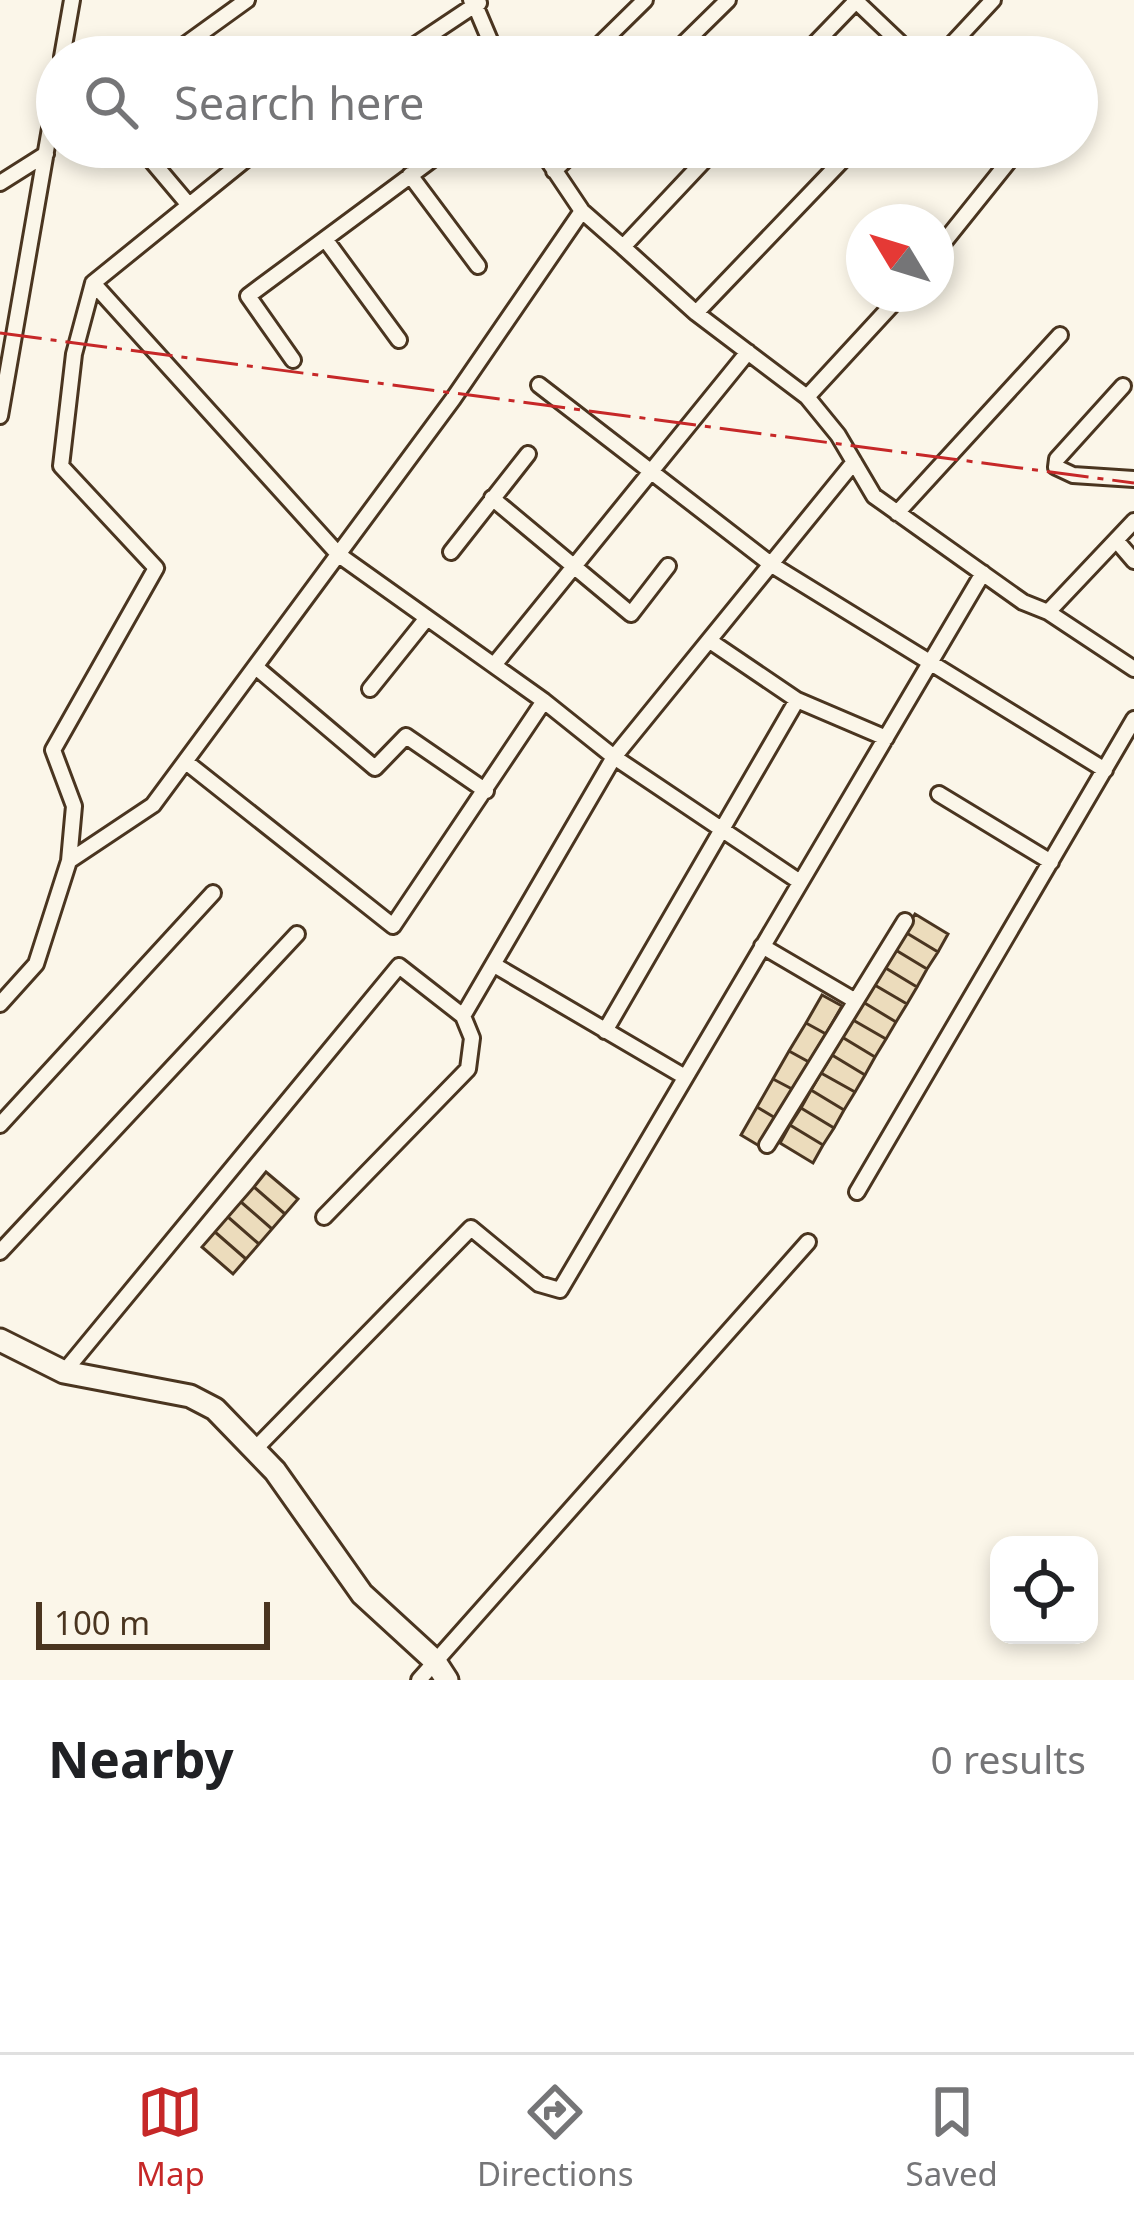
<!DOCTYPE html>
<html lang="en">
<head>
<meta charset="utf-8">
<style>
	body { margin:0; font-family:"Noto Sans",sans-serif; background:#f6f6f6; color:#202124 }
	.controls { position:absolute; right:36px; bottom:36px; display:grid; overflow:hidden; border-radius:24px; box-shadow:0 6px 18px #0003 }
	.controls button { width:108px; height:108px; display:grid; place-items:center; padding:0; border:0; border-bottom:3px solid #e0e0e0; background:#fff; color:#202124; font:60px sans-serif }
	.compass { position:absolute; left:846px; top:204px; width:108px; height:108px; border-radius:50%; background:#fff; box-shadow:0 6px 18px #0003; rotate:308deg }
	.scale { position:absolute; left:36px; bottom:30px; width:234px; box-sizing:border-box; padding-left:12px; border:6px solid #4a3520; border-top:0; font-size:33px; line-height:42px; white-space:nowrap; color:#4a3520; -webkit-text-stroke:9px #fbf6e9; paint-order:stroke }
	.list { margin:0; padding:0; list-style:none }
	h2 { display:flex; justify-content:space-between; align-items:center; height:156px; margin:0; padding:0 48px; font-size:51px }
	h2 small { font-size:39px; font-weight:400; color:#757577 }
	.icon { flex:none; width:66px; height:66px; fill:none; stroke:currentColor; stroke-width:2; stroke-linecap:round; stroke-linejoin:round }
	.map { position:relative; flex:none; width:1134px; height:1680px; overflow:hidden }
	.search { position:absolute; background:#fff; box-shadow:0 6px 18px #0003; left:36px; right:36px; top:36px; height:132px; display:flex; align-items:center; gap:30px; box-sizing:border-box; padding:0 42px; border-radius:66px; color:#757577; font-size:45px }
	.sheet { height:372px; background:#fff }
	nav { display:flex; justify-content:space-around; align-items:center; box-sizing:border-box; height:168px; border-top:3px solid #e0e0e0; background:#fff; font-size:33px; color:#757577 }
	nav a { display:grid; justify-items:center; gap:6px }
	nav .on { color:#c62828 }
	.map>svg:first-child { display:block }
	.building { fill:#ecdcbc; stroke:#4a3520; stroke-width:3 }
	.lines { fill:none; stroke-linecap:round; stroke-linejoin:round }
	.street-casing { stroke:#4a3520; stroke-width:20 }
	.secondary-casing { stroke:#4a3520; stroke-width:27 }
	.street { stroke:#fbf6e9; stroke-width:14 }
	.secondary { stroke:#fbf6e9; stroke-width:21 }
	.power { stroke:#c62828; stroke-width:3; stroke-dasharray:42 9 6 9; stroke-linecap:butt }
</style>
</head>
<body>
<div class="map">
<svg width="1134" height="1680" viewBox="0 0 1134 1680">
	<rect width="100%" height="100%" fill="#fbf6e9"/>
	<path class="building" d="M 915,914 L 948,934 L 938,952 L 905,932 Z
		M 905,932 L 938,952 L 927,969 L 894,949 Z
		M 894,949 L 927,969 L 917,987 L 884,967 Z
		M 884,967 L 917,987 L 907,1004 L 873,984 Z
		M 873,984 L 907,1004 L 896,1022 L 863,1002 Z
		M 822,995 L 842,1006 L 826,1034 L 806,1023 Z
		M 863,1002 L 896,1022 L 886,1039 L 853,1020 Z
		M 853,1020 L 886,1039 L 875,1057 L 842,1037 Z
		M 806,1023 L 826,1034 L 809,1062 L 789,1051 Z
		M 842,1037 L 875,1057 L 865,1075 L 832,1055 Z
		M 789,1051 L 809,1062 L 794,1090 L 773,1079 Z
		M 832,1055 L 865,1075 L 855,1092 L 821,1073 Z
		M 821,1073 L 855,1092 L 844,1110 L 811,1090 Z
		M 773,1079 L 794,1090 L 777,1119 L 757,1107 Z
		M 811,1090 L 844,1110 L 834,1128 L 801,1108 Z
		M 757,1107 L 777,1119 L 761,1147 L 741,1135 Z
		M 801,1108 L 834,1128 L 823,1145 L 790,1125 Z
		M 790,1125 L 823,1145 L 813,1163 L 780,1143 Z
		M 266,1172 L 298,1199 L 285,1214 L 254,1187 Z
		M 254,1187 L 285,1214 L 272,1229 L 241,1202 Z
		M 241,1202 L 272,1229 L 259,1244 L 228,1217 Z
		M 228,1217 L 259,1244 L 246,1259 L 215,1232 Z
		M 215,1232 L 246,1259 L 233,1274 L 202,1247 Z"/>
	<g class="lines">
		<defs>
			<path id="street" d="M 856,1 L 915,57
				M 479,3 L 475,5 L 497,57
				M 62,57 L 72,0
				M 168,57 L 247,0
				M 397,57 L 475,5 L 471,0
				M 587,57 L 645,0
				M 670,57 L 728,0
				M 802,57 L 857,0
				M 940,57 L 993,0
				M 140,147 L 188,204
				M 261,147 L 93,283 L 339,555 L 544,701
				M 539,147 L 582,211 L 623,247 L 717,147
				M 554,171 L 579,147
				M 410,175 L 478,266
				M 0,183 L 46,154
				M 325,239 L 399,340
				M 623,247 L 696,313 L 807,397 L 838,435 L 874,496 L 1023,602 L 1048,612 L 1134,521
				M 936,252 L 1013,156 L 1007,147
				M 696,313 L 855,147
				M 293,360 L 248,296 L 449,147
				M 539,385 L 772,565 L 1105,770
				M 1123,386 L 1057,459 L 1056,467 L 1073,475 L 1134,479
				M 807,397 L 902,294
				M 0,416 L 57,88
				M 492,498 L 631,614 L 668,566
				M 897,513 L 1060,335
				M 1116,540 L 1134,561
				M 451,552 L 528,454
				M 1048,612 L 1134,669
				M 710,641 L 797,700
				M 494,665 L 748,352
				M 257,668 L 375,768 L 406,736 L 486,791
				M 370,689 L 427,618
				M 186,762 L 393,926 L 544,701 L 614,757 L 800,882
				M 939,794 L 1051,862
				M 69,861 L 74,806 L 53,750 L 156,568 L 61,466 L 74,354 L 93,283
				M 762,946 L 854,1000
				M 496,966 L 685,1077
				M 0,1004 L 36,964 L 69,861 L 153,805 L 453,399 L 582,211
				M 605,1031 L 797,700 L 886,738
				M 0,1125 L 213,893
				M 767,1145 L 905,921
				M 857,1192 L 1134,719
				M 324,1217 L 468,1069 L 472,1038 L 463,1016
				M 0,1252 L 297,934
				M 64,1372 L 399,966 L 463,1016 L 614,757 L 854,462
				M 254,1450 L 471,1228 L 539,1284 L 560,1290 L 983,573
				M 419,1680 L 808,1242"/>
			<path id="secondary" d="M 0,1340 L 64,1372 L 190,1396 L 215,1409 L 275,1471 L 362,1594 L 434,1660 L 447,1680"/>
		</defs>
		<use href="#street" class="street-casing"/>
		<use href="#secondary" class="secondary-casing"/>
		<use href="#street" class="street"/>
		<use href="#secondary" class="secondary"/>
		<path class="power" d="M 0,333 L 1134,483"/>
	</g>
</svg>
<div class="controls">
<button><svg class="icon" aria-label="locate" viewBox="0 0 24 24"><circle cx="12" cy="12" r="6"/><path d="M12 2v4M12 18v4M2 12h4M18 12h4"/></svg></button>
</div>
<svg class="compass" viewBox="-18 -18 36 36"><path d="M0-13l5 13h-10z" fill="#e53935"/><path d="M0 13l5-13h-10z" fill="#757577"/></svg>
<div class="scale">100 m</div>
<div class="search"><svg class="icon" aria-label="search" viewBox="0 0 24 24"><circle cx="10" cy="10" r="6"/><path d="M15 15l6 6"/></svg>Search here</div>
</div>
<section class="sheet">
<h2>Nearby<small>0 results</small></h2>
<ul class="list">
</ul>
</section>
<nav>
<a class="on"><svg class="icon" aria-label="map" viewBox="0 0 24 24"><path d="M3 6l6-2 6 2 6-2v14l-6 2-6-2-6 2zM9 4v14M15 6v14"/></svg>Map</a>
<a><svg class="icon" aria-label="directions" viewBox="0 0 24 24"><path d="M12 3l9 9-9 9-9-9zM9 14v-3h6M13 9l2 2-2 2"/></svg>Directions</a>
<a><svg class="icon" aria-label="saved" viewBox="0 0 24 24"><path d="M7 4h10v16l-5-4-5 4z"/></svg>Saved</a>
</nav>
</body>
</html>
